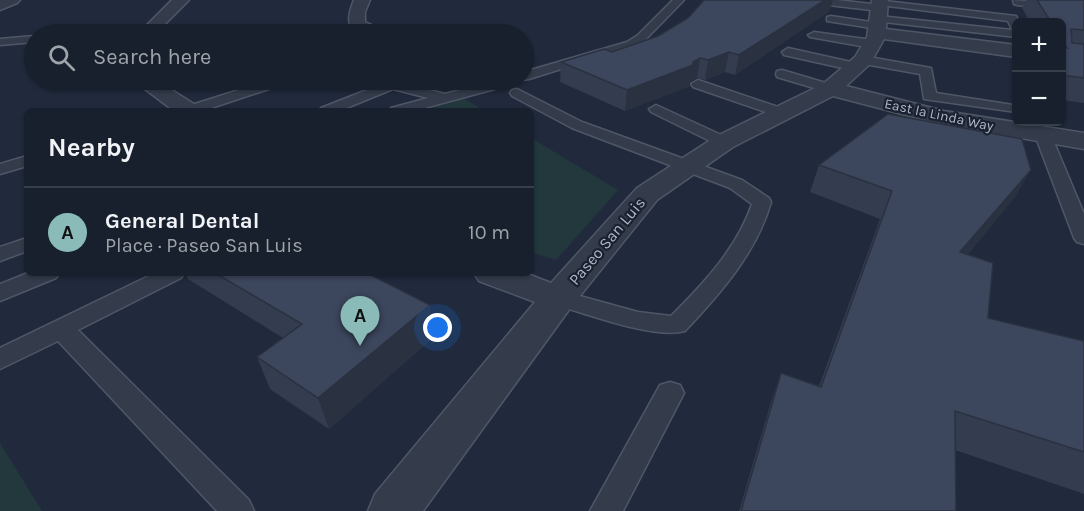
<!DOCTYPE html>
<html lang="en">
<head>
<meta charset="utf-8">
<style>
	body { margin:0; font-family:Karla,sans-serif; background:#252d39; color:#f1f3f6 }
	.controls { position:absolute; right:18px; top:18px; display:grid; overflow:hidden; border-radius:9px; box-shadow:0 2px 4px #0004 }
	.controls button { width:54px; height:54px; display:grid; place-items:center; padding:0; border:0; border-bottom:2px solid #363e49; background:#18202d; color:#f1f3f6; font:30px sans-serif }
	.you { position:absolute; left:438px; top:328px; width:21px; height:21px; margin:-15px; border:4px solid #fff; border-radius:50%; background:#1a73e8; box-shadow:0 0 0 9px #1a73e833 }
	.badge { display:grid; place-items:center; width:39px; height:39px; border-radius:50%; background:#8bbbb9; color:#111; font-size:20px; font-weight:700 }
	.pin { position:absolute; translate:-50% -50px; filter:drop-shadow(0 2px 3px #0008) }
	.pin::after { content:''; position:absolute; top:32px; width:21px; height:18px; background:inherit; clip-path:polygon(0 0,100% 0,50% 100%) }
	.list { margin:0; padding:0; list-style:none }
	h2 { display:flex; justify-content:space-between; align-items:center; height:78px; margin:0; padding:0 24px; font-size:26px }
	h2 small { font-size:20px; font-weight:400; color:#9fa3aa }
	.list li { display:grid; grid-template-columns:39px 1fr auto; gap:18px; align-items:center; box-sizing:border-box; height:90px; padding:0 24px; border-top:2px solid #363e49 }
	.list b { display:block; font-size:22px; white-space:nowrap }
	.list p { margin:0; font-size:20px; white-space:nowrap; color:#9fa3aa }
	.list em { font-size:20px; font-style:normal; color:#9fa3aa }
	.icon { flex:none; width:33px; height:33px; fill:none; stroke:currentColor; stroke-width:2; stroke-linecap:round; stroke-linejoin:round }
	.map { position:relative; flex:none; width:1084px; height:511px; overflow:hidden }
	.search { position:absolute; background:#18202d; box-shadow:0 2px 4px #0004; left:24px; top:24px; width:510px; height:66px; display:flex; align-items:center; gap:15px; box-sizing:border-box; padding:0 21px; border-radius:33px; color:#9fa3aa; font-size:22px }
	.panel { position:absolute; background:#18202d; box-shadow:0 2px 4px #0004; left:24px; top:108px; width:510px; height:168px; border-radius:9px }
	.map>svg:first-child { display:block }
	.green { fill:#22383d }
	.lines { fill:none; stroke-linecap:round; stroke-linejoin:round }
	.lane-casing { stroke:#4f5767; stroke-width:3 }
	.street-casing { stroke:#4f5767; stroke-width:3 }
	.lane { fill:#343c4c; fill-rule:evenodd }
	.street { fill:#343c4c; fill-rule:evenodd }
	.wall { fill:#343c4f }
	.shaded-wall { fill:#2a3140 }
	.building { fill:#3c465c; stroke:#2a3140; stroke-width:1.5 }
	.labels { text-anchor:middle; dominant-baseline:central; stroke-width:4.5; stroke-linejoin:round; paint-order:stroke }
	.far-street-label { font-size:14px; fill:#afb7c8; stroke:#1a2130 }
	.street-label { font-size:16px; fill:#afb7c8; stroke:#1a2130 }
</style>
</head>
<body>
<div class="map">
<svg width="1084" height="511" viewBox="0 0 1084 511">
	<rect width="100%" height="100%" fill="#202a3c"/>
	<path class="green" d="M 461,97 L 485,111 L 411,111 Z
		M 531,138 L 618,190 L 556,260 L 531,252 Z
		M 0,443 L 42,511 L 0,511 Z"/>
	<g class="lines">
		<defs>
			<path id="lane" d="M 673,0 L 684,0 L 646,39 L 635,46 L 529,79 L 522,80 L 524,72 L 627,42 L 638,35 Z
				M 806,0 L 837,0 L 880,5 L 885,8 L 880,11 L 811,3 Z
				M 876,0 L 1016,16 L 1019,22 L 1016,22 L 1016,37 L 875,21 L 875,17 L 879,16 L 1012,30 L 1008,21 L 880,5 L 877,4 Z
				M 1013,0 L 1084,6 L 1084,12 L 1017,5 L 1014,4 Z
				M 831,16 L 878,23 L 883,26 L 878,29 L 827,21 L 827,17 Z
				M 149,26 L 153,27 L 153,31 L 122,34 L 80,34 L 86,31 Z
				M 367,28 L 371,29 L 371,33 L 345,34 L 347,32 Z
				M 814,32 L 872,40 L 878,44 L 872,48 L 810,37 L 808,35 Z
				M 34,36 L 34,42 L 0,45 L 0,39 Z
				M 788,48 L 860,64 L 862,67 L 856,71 L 784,55 L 782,52 Z
				M 863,56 L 931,68 L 936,93 L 1013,105 L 1016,106 L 1016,112 L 924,99 L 920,74 L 859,63 L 857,60 L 859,57 Z
				M 782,70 L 836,86 L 838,89 L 831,93 L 777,77 L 776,74 L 777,71 Z
				M 270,80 L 289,80 L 287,83 L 202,111 L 180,111 L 182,108 Z
				M 384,80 L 396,80 L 398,82 L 445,94 L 499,80 L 519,80 L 517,83 L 413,111 L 389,111 L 391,108 L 428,98 L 393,89 L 339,111 L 319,111 L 321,108 L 385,83 Z
				M 698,80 L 787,110 L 789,113 L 787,116 L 777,116 L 693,87 L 691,84 Z
				M 517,89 L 582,122 L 742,180 L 769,198 L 771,202 C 757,252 720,294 685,331 C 654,340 582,312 550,303 L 547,298 L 550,293 L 558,290 L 638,312 L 671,316 C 704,283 737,248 752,204 L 730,188 L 572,128 L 512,96 L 510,93 L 512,90 Z
				M 656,105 L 730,139 L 732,142 L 730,145 L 718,145 L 651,112 L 649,109 Z
				M 1043,130 L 1051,135 L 1084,214 L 1084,244 L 1077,242 L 1074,238 L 1035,135 Z
				M 27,156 L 27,166 L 0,174 L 0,164 Z
				M 27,238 L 27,251 L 0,261 L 0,247 Z
				M 28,273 L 59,273 L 56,278 L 0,301 L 0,284 Z
				M 155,273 L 184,273 L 181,278 L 78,330 L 249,500 L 254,511 L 217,511 L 58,341 L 0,369 L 0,348 Z
				M 670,382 L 680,385 L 684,393 L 623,511 L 590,511 L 660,385 Z"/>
			<path id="street" d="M 0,0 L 20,0 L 17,3 L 0,10 Z
				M 172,0 L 189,0 L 155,34 L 138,34 Z
				M 354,0 L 370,0 L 365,12 L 365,22 L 383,30 L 385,34 C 357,34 340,33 354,0 Z
				M 872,0 L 888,0 L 886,29 L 1016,45 L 1016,57 L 884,39 L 870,64 L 846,86 L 944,111 L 1084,133 L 1084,149 L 944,125 L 833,96 L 733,147 L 657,200 L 571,307 L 423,511 L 368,511 L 375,494 L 535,302 L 479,281 L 474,273 L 525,273 L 551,283 L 637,188 L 715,137 L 823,84 L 855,57 L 867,37 Z
				M 133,80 L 156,80 L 197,106 L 200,111 L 174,111 Z
				M 489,80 L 514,80 L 515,81 L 512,85 L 505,87 L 492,84 Z"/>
		</defs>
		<use href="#lane" class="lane-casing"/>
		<use href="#street" class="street-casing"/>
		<use href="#lane" class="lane"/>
		<use href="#street" class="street"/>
	</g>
	<path class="wall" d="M 1026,0 L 1084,0 L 1084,103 L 1062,100 L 1062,22 L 1030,22 L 1022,8 Z
		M 830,11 L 735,75 L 725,72 L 705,80 L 697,78 L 690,82 L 690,86 L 625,111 L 560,82 L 561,62 Z
		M 819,165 L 1015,197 L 967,255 L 988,318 L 1084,341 L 1084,494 L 955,450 L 956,511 L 739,511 L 770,405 L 781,373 L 819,386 L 880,219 L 810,192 Z
		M 185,273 L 367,273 L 435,336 L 329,429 L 270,389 L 257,357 L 283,338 L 188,279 Z"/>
	<path class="shaded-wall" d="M 825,0 L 833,0 L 830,11 L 735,75 L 739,55 Z
		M 729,52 L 725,72 L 705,80 L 708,60 Z
		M 700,58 L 697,78 L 690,82 L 690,86 L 625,111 L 627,90 Z
		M 1031,170 L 1015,197 L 944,282 L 960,252 Z
		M 430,305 L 435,336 L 329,429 L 318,398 Z"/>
	<path class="building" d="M 704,0 L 825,0 L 739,55 L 729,52 L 708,60 L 700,58 L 693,62 L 693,65 L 627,90 L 561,62 L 604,49 L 612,52 L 658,36 L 688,18 Z
		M 1037,0 L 1084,0 L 1084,30 L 1071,29 L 1072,43 L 1084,44 L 1084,78 L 1062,75 L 1062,47 L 1067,48 L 1062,40 L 1062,22 L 1051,22 Z
		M 888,114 L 1022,139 L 1031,170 L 960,252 L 993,263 L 988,318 L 1084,341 L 1084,452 L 955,411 L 956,511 L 741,511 L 781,373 L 821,387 L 892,191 L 819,165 Z
		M 215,273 L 367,273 L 430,305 L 318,398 L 257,357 L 302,324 Z"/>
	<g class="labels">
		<g class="far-street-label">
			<text transform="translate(939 115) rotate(12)">East la Linda Way</text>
		</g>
		<g class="street-label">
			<text transform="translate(607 241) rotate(-50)">Paseo San Luis</text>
		</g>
	</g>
</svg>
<div class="controls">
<button>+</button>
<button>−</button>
</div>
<div class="you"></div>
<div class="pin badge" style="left:360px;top:346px">A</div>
<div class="search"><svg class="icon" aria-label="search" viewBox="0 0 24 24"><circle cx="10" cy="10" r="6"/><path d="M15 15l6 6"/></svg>Search here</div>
<section class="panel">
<h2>Nearby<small></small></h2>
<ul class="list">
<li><span class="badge">A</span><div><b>General Dental</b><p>Place · Paseo San Luis</p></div><em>10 m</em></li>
</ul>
</section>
</div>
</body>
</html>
